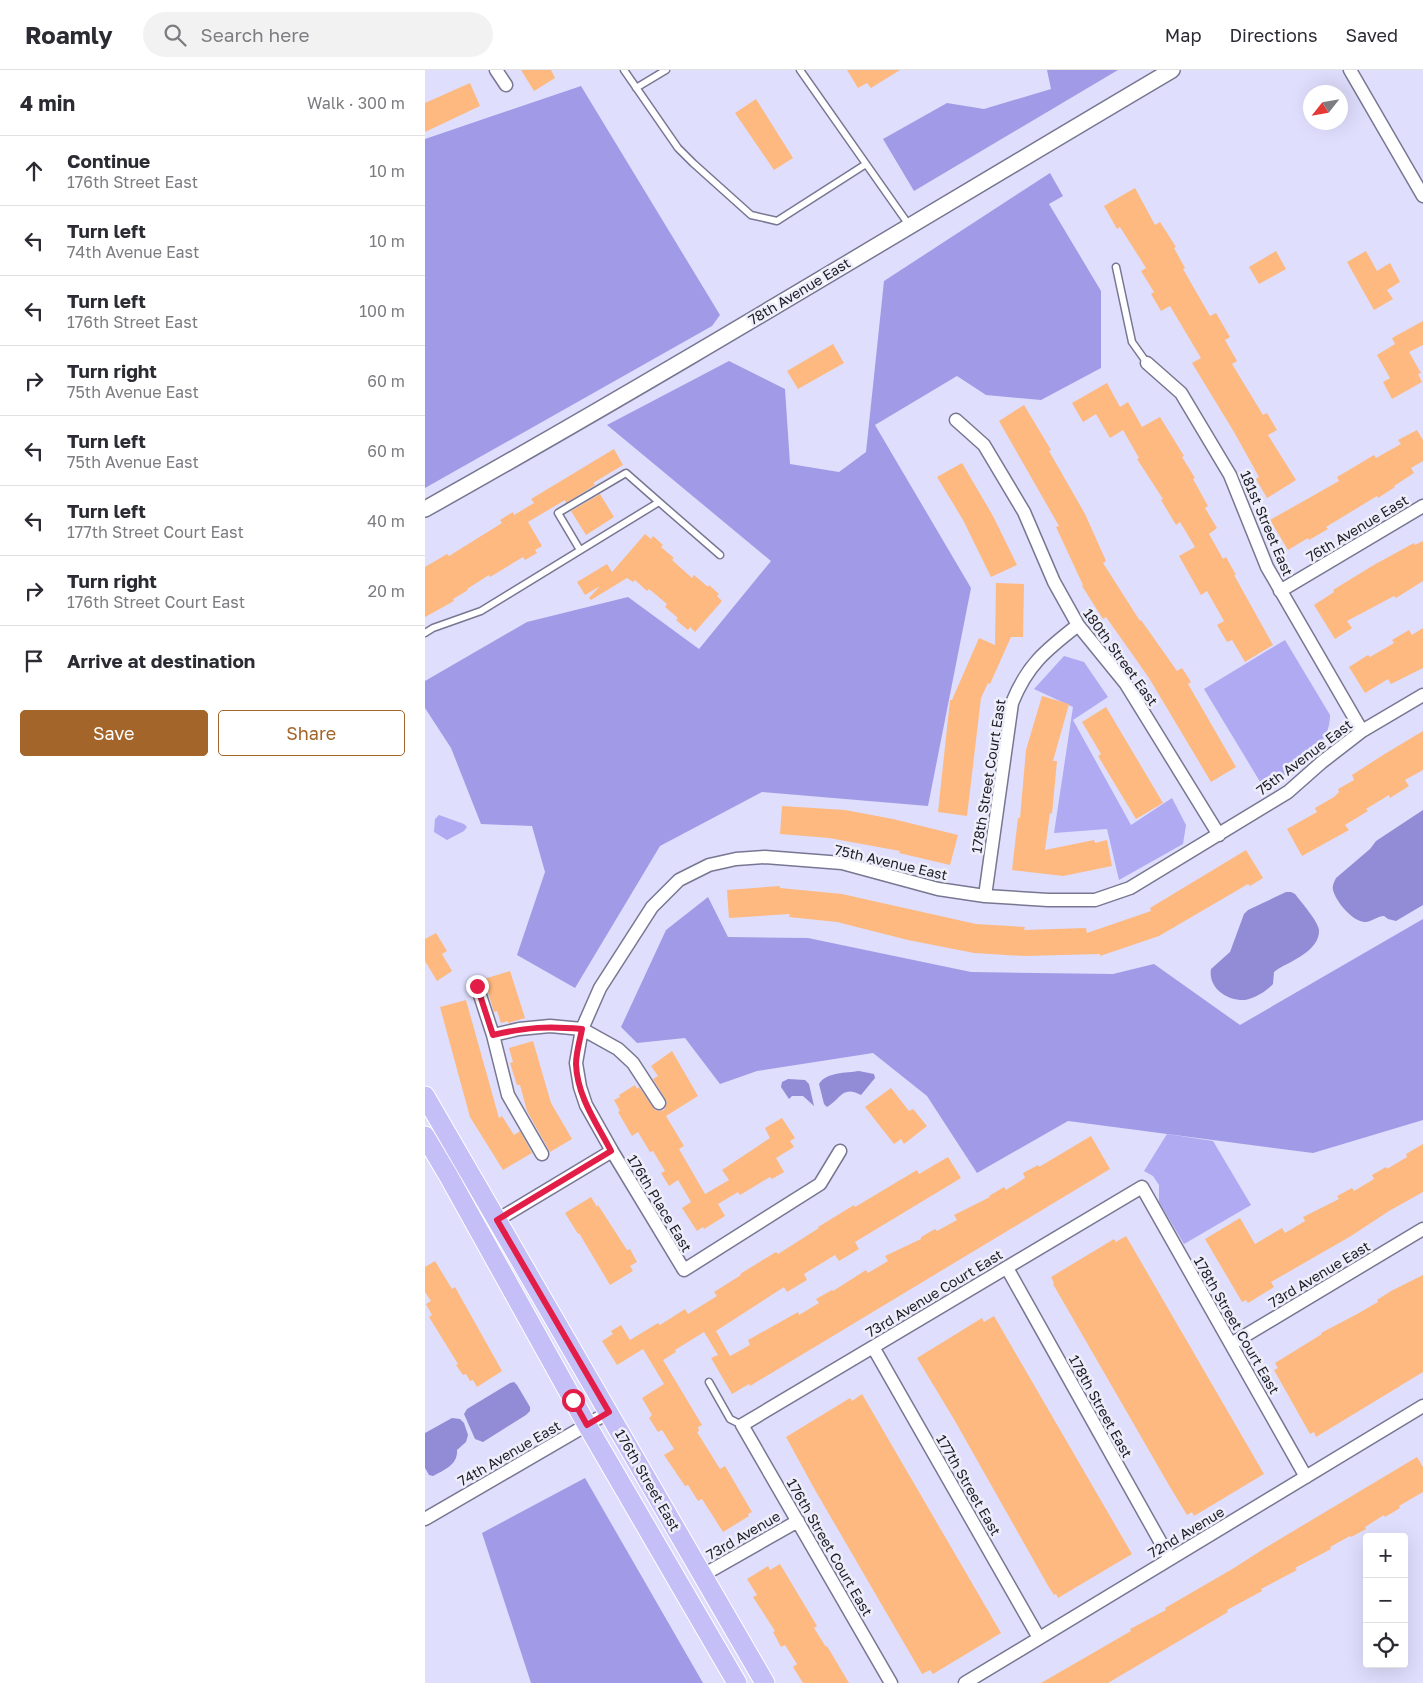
<!DOCTYPE html>
<html lang="en">
<head>
<meta charset="utf-8">
<style>
	body { margin:0; font-family:"Golos Text",sans-serif; background:#f2f2f3; color:#2b2b33 }
	.controls { position:absolute; right:15px; bottom:15px; display:grid; overflow:hidden; border-radius:5px; box-shadow:0 5px 20px #0002 }
	.controls button { width:45px; height:45px; display:grid; place-items:center; padding:0; border:0; border-bottom:1px solid #e1e1e2; background:#fff; color:#2b2b33; font:25px sans-serif }
	.compass { position:absolute; left:878px; top:15px; width:45px; height:45px; border-radius:50%; background:#fff; box-shadow:0 5px 20px #0002; rotate:239deg }
	.stop { position:absolute; width:15px; height:15px; margin:-11px; border:4px solid #e11d48; border-radius:50%; background:#fff }
	.stop.end { background:#e11d48; border-color:#fff; box-shadow:0 1px 5px #0008 }
	.list { margin:0; padding:0; list-style:none }
	h2 { display:flex; justify-content:space-between; align-items:center; height:65px; margin:0; padding:0 20px; font-size:21px }
	h2 small { font-size:16px; font-weight:400; color:#7c7c81 }
	.list li { display:grid; grid-template-columns:32px 1fr auto; gap:15px; align-items:center; box-sizing:border-box; height:70px; padding:0 20px; border-top:1px solid #e1e1e2 }
	.list b { display:block; font-size:19px; white-space:nowrap }
	.list p { margin:0; font-size:16px; white-space:nowrap; color:#7c7c81 }
	.list em { font-size:16px; font-style:normal; color:#7c7c81 }
	.actions { display:flex; gap:10px; padding:15px 20px }
	.actions a { flex:1; padding:11px 0; border:1px solid #a3652a; border-radius:5px; text-align:center; font-size:18px; color:#a3652a }
	.actions .main { background:#a3652a; color:#fff }
	.icon { flex:none; width:28px; height:28px; fill:none; stroke:currentColor; stroke-width:2; stroke-linecap:round; stroke-linejoin:round }
	.map { position:relative; flex:none; width:998px; height:1613px; overflow:hidden }
	header { display:flex; align-items:center; gap:30px; box-sizing:border-box; height:70px; padding:0 25px; background:#fff; border-bottom:1px solid #e1e1e2 }
	header strong { font-size:24px }
	nav { display:flex; gap:28px; margin-inline-start:auto; font-size:18px }
	.search { width:350px; height:45px; background:#f2f2f3; display:flex; align-items:center; gap:12px; box-sizing:border-box; padding:0 18px; border-radius:28px; color:#7c7c81; font-size:19px }
	main { display:flex }
	aside { flex:1; background:#fff }
	.map>svg:first-child { display:block }
	.green { fill:#afaaf2 }
	.forest { fill:#a19be7 }
	.water { fill:#928cd6 }
	.building { fill:#fdb97f }
	.lines { fill:none; stroke-linecap:round; stroke-linejoin:round }
	.service-casing { stroke:#787792; stroke-width:9 }
	.minor-casing { stroke:#787792; stroke-width:15 }
	.tertiary-casing { stroke:#787792; stroke-width:18 }
	.primary-casing { stroke:#fff; stroke-width:21 }
	.service { stroke:#fff; stroke-width:6 }
	.minor { stroke:#fff; stroke-width:12 }
	.tertiary { stroke:#fff; stroke-width:15 }
	.primary { stroke:#c5bff7; stroke-width:19 }
	.route { stroke:#e11d48; stroke-width:6 }
	.labels { text-anchor:middle; dominant-baseline:central; stroke-width:5; stroke-linejoin:round; paint-order:stroke }
	.street-label { font-size:14px; fill:#1c1b26; stroke:#eeeefa }
</style>
</head>
<body>
<header>
<strong>Roamly</strong>
<div class="search"><svg class="icon" aria-label="search" viewBox="0 0 24 24"><circle cx="10" cy="10" r="6"/><path d="M15 15l6 6"/></svg>Search here</div>
<nav><a>Map</a><a>Directions</a><a>Saved</a></nav>
</header>
<main>
<aside>
<h2>4 min<small>Walk · 300 m</small></h2>
<ul class="list">
<li><svg class="icon" aria-label="ahead" viewBox="0 0 24 24"><path d="M12 20V5M6 11l6-6 6 6"/></svg><div><b>Continue</b><p>176th Street East</p></div><em>10 m</em></li>
<li><svg class="icon" aria-label="left" viewBox="0 0 24 24"><path d="M17 20v-9H6M10 6l-5 5 5 5"/></svg><div><b>Turn left</b><p>74th Avenue East</p></div><em>10 m</em></li>
<li><svg class="icon" aria-label="left" viewBox="0 0 24 24"><path d="M17 20v-9H6M10 6l-5 5 5 5"/></svg><div><b>Turn left</b><p>176th Street East</p></div><em>100 m</em></li>
<li><svg class="icon" aria-label="right" viewBox="0 0 24 24"><path d="M7 20v-9h11M14 6l5 5-5 5"/></svg><div><b>Turn right</b><p>75th Avenue East</p></div><em>60 m</em></li>
<li><svg class="icon" aria-label="left" viewBox="0 0 24 24"><path d="M17 20v-9H6M10 6l-5 5 5 5"/></svg><div><b>Turn left</b><p>75th Avenue East</p></div><em>60 m</em></li>
<li><svg class="icon" aria-label="left" viewBox="0 0 24 24"><path d="M17 20v-9H6M10 6l-5 5 5 5"/></svg><div><b>Turn left</b><p>177th Street Court East</p></div><em>40 m</em></li>
<li><svg class="icon" aria-label="right" viewBox="0 0 24 24"><path d="M7 20v-9h11M14 6l5 5-5 5"/></svg><div><b>Turn right</b><p>176th Street Court East</p></div><em>20 m</em></li>
<li><svg class="icon" aria-label="arrive" viewBox="0 0 24 24"><path d="M6 21V4h12l-3 4 3 4H6"/></svg><div><b>Arrive at destination</b></div></li>
</ul>
<div class="actions"><a class="main">Save</a><a>Share</a></div>
</aside>
<div class="map">
<svg width="998" height="1613" viewBox="0 0 998 1613">
	<rect width="100%" height="100%" fill="#dfdefd"/>
	<path class="green" d="M 860,570 L 905,645 C 905,651 904,658 901,664 C 893,682 856,707 840,720 L 779,619 Z
		M 639,586 L 659,592 L 683,627 L 648,650 L 706,755 L 747,728 L 761,755 L 758,774 L 694,810 L 682,759 L 629,763 L 648,637 L 609,619 Z
		M 14,745 L 39,754 L 42,757 L 39,761 L 22,770 L 9,762 L 10,749 Z
		M 742,1064 L 788,1071 L 826,1135 L 759,1174 L 734,1132 L 734,1115 L 728,1106 L 719,1101 Z"/>
	<path class="forest" d="M 622,0 L 693,0 L 489,121 L 458,69 L 522,33 L 559,39 L 626,19 Z
		M 156,16 L 295,245 L 287,256 L 0,418 L 0,69 Z
		M 625,103 L 638,126 L 624,134 L 676,221 L 676,298 L 616,330 L 561,325 L 532,306 L 450,355 L 546,518 L 503,736 L 337,722 L 235,776 L 150,918 L 92,885 L 120,802 L 107,756 L 56,754 L 26,678 L 0,638 L 0,611 L 102,552 L 203,527 L 274,579 L 346,491 L 182,355 L 304,291 L 360,319 L 365,394 L 414,402 L 441,382 L 459,211 Z
		M 283,827 L 303,867 L 383,868 L 546,902 L 688,904 L 729,894 L 815,955 L 998,849 L 998,1050 L 888,1083 L 643,1051 L 552,1103 L 502,1026 L 448,983 L 332,1001 L 295,1014 L 260,968 L 212,973 L 196,957 L 241,860 Z
		M 160,1408 L 278,1613 L 106,1613 L 57,1463 Z"/>
	<path class="water" d="M 998,740 L 998,835 L 971,851 L 963,849 L 959,846 C 952,846 947,852 940,852 C 928,852 911,832 908,820 C 907,816 909,812 911,808 L 945,779 L 951,771 Z
		M 861,822 L 866,822 L 870,824 C 876,832 893,851 894,860 C 895,880 867,891 853,899 L 849,902 L 848,914 C 842,921 829,929 820,930 C 802,931 783,918 786,899 L 805,882 L 819,844 L 823,840 Z
		M 434,1001 L 449,1004 L 450,1008 L 436,1025 C 417,1015 416,1029 402,1037 L 399,1034 L 394,1014 C 401,1002 421,1003 434,1001 Z
		M 363,1009 L 380,1010 L 384,1014 L 389,1036 L 378,1026 L 367,1026 L 364,1029 L 356,1017 L 357,1012 Z
		M 89,1312 L 92,1315 L 105,1337 L 105,1341 L 101,1345 L 58,1372 L 50,1369 L 39,1344 L 42,1339 L 85,1313 Z
		M 27,1348 L 35,1349 L 39,1353 L 43,1365 L 41,1372 L 32,1380 C 33,1395 19,1400 8,1406 L 4,1405 L 0,1398 L 0,1363 Z"/>
	<path class="building" d="M 96,0 L 126,0 L 130,8 L 109,21 Z
		M 422,0 L 475,0 L 446,18 L 442,13 L 433,18 Z
		M 45,13 L 55,36 L 0,62 L 0,33 Z
		M 331,29 L 368,88 L 349,100 L 310,43 Z
		M 710,118 L 730,155 L 735,152 L 751,177 L 749,178 L 760,198 L 758,199 L 785,246 L 791,243 L 805,267 L 800,270 L 812,291 L 807,294 L 838,345 L 842,343 L 852,360 L 843,365 L 871,410 L 842,428 L 831,409 L 834,407 L 809,362 L 767,293 L 776,288 L 745,236 L 736,241 L 726,224 L 729,222 L 716,201 L 721,198 L 695,157 L 692,159 L 679,136 Z
		M 851,181 L 861,199 L 834,214 L 824,197 Z
		M 941,181 L 952,201 L 965,193 L 975,212 L 962,220 L 968,229 L 949,240 L 922,192 Z
		M 998,251 L 998,275 L 984,282 L 996,303 L 993,304 L 997,312 L 967,329 L 958,312 L 965,308 L 952,285 L 970,274 L 967,268 Z
		M 408,274 L 419,293 L 373,319 L 362,301 Z
		M 682,313 L 695,337 L 703,332 L 717,357 L 735,347 L 759,386 L 757,387 L 770,408 L 768,409 L 783,436 L 780,438 L 792,458 L 784,464 L 798,489 L 801,487 L 811,505 L 809,505 L 848,575 L 820,592 L 807,570 L 802,572 L 792,555 L 799,551 L 782,521 L 776,525 L 754,486 L 770,477 L 755,452 L 751,455 L 736,430 L 738,429 L 712,389 L 714,388 L 698,360 L 685,368 L 671,344 L 658,352 L 647,333 Z
		M 599,335 L 626,380 L 624,381 L 660,444 L 681,491 L 678,493 L 715,551 L 716,550 L 752,601 L 757,598 L 766,612 L 763,614 L 811,697 L 786,712 L 724,608 L 681,547 L 678,549 L 657,516 L 658,515 L 631,457 L 634,456 L 574,351 Z
		M 992,360 L 998,370 L 998,391 L 986,398 L 989,403 L 969,416 L 970,417 L 953,428 L 952,426 L 901,457 L 903,459 L 884,470 L 883,468 L 863,480 L 845,450 L 914,411 L 912,407 L 929,397 L 949,385 L 951,388 L 976,374 L 973,370 Z
		M 189,379 L 198,395 L 168,413 L 170,415 L 141,433 L 140,430 L 103,452 L 117,476 L 110,480 L 112,483 L 100,490 L 98,487 L 65,507 L 64,505 L 42,519 L 43,520 L 28,529 L 29,531 L 0,547 L 0,497 L 22,484 L 24,486 L 77,453 L 75,450 L 88,442 L 89,445 L 109,433 L 106,429 Z
		M 537,393 L 568,446 L 592,495 L 566,507 L 538,450 L 512,407 Z
		M 175,424 L 189,447 L 161,465 L 146,441 Z
		M 220,464 L 226,469 L 228,466 L 238,475 L 236,477 L 249,488 L 247,490 L 267,508 L 269,505 L 283,517 L 284,515 L 294,524 L 292,526 L 297,531 L 270,562 L 265,557 L 263,560 L 251,550 L 253,548 L 240,537 L 242,534 L 224,519 L 222,521 L 210,510 L 208,512 L 202,508 L 166,530 L 164,528 L 175,516 L 160,525 L 152,512 L 182,494 L 187,502 Z
		M 998,471 L 998,511 L 971,528 L 969,526 L 922,551 L 927,558 L 910,569 L 889,535 L 909,522 L 908,520 L 947,496 L 989,473 L 990,475 Z
		M 571,513 L 599,514 L 598,567 L 586,567 L 565,614 L 563,613 L 556,628 L 542,746 L 513,742 L 525,630 L 527,630 L 554,568 L 570,575 Z
		M 998,558 L 998,598 L 966,614 L 963,609 L 940,623 L 924,597 L 943,585 L 945,587 L 969,573 L 967,570 L 984,560 L 987,565 Z
		M 617,626 L 644,634 L 628,691 L 632,691 L 627,744 L 625,743 L 620,780 L 669,770 L 670,773 L 682,770 L 687,796 L 638,806 L 587,800 L 593,748 L 595,748 L 601,680 Z
		M 681,637 L 738,733 L 711,749 L 673,686 L 676,684 L 657,652 Z
		M 998,661 L 998,700 L 980,710 L 984,716 L 965,728 L 964,725 L 941,739 L 943,741 L 920,755 L 924,760 L 877,786 L 862,759 L 892,742 L 890,738 L 909,727 L 914,722 L 913,719 L 929,710 L 927,705 L 958,685 Z
		M 357,736 L 420,740 L 468,749 L 533,765 L 525,795 L 474,783 L 475,781 L 404,768 L 355,764 Z
		M 821,780 L 838,808 L 825,816 L 823,814 L 734,866 L 675,886 L 675,884 L 599,886 L 549,883 L 483,870 L 412,852 L 364,847 L 365,844 L 304,848 L 302,820 L 355,816 L 355,818 L 417,824 L 551,854 L 600,857 L 599,860 L 661,858 L 662,863 L 726,841 L 725,838 Z
		M 11,863 L 22,881 L 17,884 L 27,901 L 12,911 L 0,891 L 0,869 Z
		M 85,901 L 100,948 L 83,953 L 83,951 L 76,953 L 72,941 L 69,942 L 59,909 Z
		M 41,930 L 74,1048 L 77,1046 L 89,1065 L 95,1061 L 107,1083 L 78,1100 L 45,1047 L 15,937 Z
		M 108,971 L 126,1033 L 147,1069 L 125,1082 L 102,1041 L 95,1015 L 92,1015 L 85,993 L 88,992 L 84,978 Z
		M 247,981 L 273,1026 L 241,1046 L 259,1076 L 254,1079 L 280,1124 L 304,1110 L 297,1100 L 345,1068 L 340,1058 L 357,1048 L 370,1068 L 365,1071 L 369,1077 L 351,1088 L 359,1102 L 347,1109 L 345,1107 L 315,1125 L 313,1122 L 293,1134 L 300,1146 L 279,1159 L 278,1157 L 272,1161 L 257,1138 L 266,1132 L 253,1110 L 244,1116 L 236,1103 L 240,1101 L 228,1081 L 225,1082 L 213,1062 L 207,1066 L 193,1042 L 195,1041 L 189,1030 L 195,1027 L 194,1025 L 210,1015 L 212,1019 L 214,1017 L 230,1040 L 235,1041 L 239,1040 L 242,1032 L 228,1009 L 233,1006 L 226,996 Z
		M 466,1018 L 484,1041 L 488,1039 L 502,1056 L 479,1074 L 476,1069 L 469,1074 L 440,1037 Z
		M 666,1066 L 685,1099 L 325,1316 L 324,1314 L 307,1324 L 286,1288 L 293,1285 L 279,1262 L 250,1280 L 251,1282 L 238,1290 L 277,1355 L 273,1357 L 274,1361 L 272,1362 L 295,1399 L 300,1396 L 327,1442 L 323,1444 L 324,1446 L 298,1462 L 277,1429 L 273,1431 L 263,1415 L 260,1416 L 239,1385 L 249,1379 L 237,1360 L 233,1362 L 224,1348 L 227,1345 L 217,1328 L 239,1314 L 218,1279 L 192,1295 L 177,1271 L 188,1264 L 186,1261 L 196,1255 L 205,1270 L 233,1253 L 235,1255 L 260,1239 L 263,1244 L 292,1226 L 289,1222 L 316,1205 L 315,1204 L 351,1182 L 353,1184 L 394,1158 L 393,1157 L 429,1135 L 430,1137 L 492,1100 L 494,1104 L 523,1087 L 536,1108 L 430,1172 L 434,1179 L 414,1191 L 410,1185 L 379,1204 L 382,1210 L 362,1222 L 359,1217 L 291,1261 L 305,1286 L 325,1275 L 323,1270 L 373,1242 L 374,1245 L 394,1233 L 391,1229 L 407,1220 L 408,1221 L 441,1200 L 443,1203 L 463,1191 L 460,1186 L 496,1169 L 496,1167 L 510,1159 L 512,1161 L 532,1150 L 529,1145 L 565,1127 L 564,1126 L 579,1117 L 581,1120 L 600,1108 L 598,1103 L 613,1095 L 614,1097 Z
		M 998,1074 L 998,1122 L 964,1141 L 926,1166 L 846,1212 L 849,1217 L 823,1233 L 821,1230 L 817,1232 L 780,1169 L 815,1148 L 830,1174 L 857,1158 L 860,1163 L 880,1151 L 878,1147 L 914,1129 L 912,1126 L 927,1118 L 929,1121 L 949,1109 L 947,1105 L 961,1097 L 962,1099 L 982,1087 L 981,1084 Z
		M 166,1127 L 172,1137 L 173,1135 L 202,1180 L 205,1179 L 212,1192 L 205,1196 L 208,1201 L 185,1215 L 154,1163 L 153,1164 L 140,1143 Z
		M 701,1166 L 839,1404 L 769,1446 L 767,1442 L 762,1445 L 745,1417 L 628,1214 L 629,1213 L 626,1207 L 689,1169 L 691,1172 Z
		M 10,1191 L 27,1219 L 30,1217 L 77,1301 L 52,1317 L 48,1310 L 45,1311 L 41,1304 L 38,1305 L 31,1295 L 33,1294 L 4,1247 L 7,1245 L 1,1234 L 6,1231 L 0,1222 L 0,1197 Z
		M 998,1205 L 998,1302 L 891,1367 L 889,1362 L 885,1364 L 849,1300 L 853,1298 L 850,1293 L 897,1264 L 896,1263 L 932,1244 L 953,1232 L 952,1230 L 966,1221 Z
		M 569,1246 L 707,1484 L 633,1528 L 631,1524 L 629,1525 L 622,1514 L 530,1351 L 492,1288 L 557,1248 L 559,1252 Z
		M 437,1324 L 576,1563 L 508,1604 L 505,1600 L 497,1604 L 390,1420 L 361,1367 L 425,1328 L 427,1331 Z
		M 992,1387 L 998,1397 L 998,1422 L 974,1436 L 975,1438 L 960,1447 L 959,1445 L 940,1457 L 941,1459 L 926,1467 L 925,1466 L 905,1477 L 906,1479 L 870,1498 L 872,1500 L 836,1519 L 837,1521 L 802,1540 L 803,1542 L 683,1613 L 616,1613 L 706,1561 L 705,1559 L 741,1540 L 740,1538 L 809,1498 L 840,1478 Z
		M 355,1494 L 392,1556 L 389,1558 L 401,1577 L 402,1576 L 424,1613 L 378,1613 L 368,1597 L 372,1594 L 360,1575 L 356,1577 L 348,1562 L 350,1561 L 328,1527 L 332,1525 L 322,1509 L 343,1496 L 345,1500 Z"/>
	<g class="lines">
		<defs>
			<path id="service" d="M 199,0 L 253,78 L 268,93 L 326,145 L 352,151 L 441,94
				M 375,0 L 484,155
				M 211,18 L 241,0
				M 691,197 L 707,272 L 722,293
				M 155,480 L 133,443 L 201,403 L 234,432
				M 0,563 L 8,558 L 56,541 L 234,432 L 295,485
				M 284,1312 L 305,1349 L 317,1355"/>
			<path id="minor" d="M 71,0 L 81,15
				M 925,0 L 998,126
				M 722,293 L 756,323 L 805,405 L 842,497 L 937,661
				M 531,350 L 559,375 L 599,442 L 629,512 L 653,555 L 701,614 L 794,765
				M 855,521 L 998,436
				M 560,826 L 587,633 C 602,595 621,580 653,555
				M 52,916 L 68,965 L 83,1025 L 117,1084
				M 68,965 L 94,959 L 125,956 L 157,959 L 193,979 L 208,993 L 234,1033
				M 415,1081 L 395,1114 L 259,1200 L 187,1081 L 161,1035 L 155,1017 L 151,993 L 157,959 L 175,918 L 227,837 L 254,810 L 284,795 L 311,789 L 340,787 L 417,793 L 513,819 L 560,826 L 623,830 L 670,830 L 705,818 L 863,722 L 897,692 L 937,661 L 998,625
				M 72,1150 L 187,1081
				M 582,1198 L 745,1489
				M 806,1274 L 998,1159
				M 448,1277 L 614,1568
				M 0,1449 L 184,1342
				M 278,1505 L 373,1451
				M 466,1613 L 317,1355 L 717,1117 L 881,1407
				M 540,1613 L 998,1336"/>
			<path id="tertiary" d="M 0,439 C 252,298 498,147 747,0"/>
			<path id="primary" d="M 0,1026 L 340,1613
				M 0,1066 L 23,1105 L 162,1355 L 312,1613"/>
		</defs>
		<use href="#service" class="service-casing"/>
		<use href="#minor" class="minor-casing"/>
		<use href="#tertiary" class="tertiary-casing"/>
		<use href="#primary" class="primary-casing"/>
		<use href="#service" class="service"/>
		<use href="#minor" class="minor"/>
		<use href="#tertiary" class="tertiary"/>
		<use href="#primary" class="primary"/>
	</g>
	<g class="lines">
		<path class="route" d="M 52,916 L 68,965 C 102,957 123,956 157,959 C 155,970 151,983 151,994 C 152,1026 172,1054 186,1081 L 72,1150 L 184,1342 L 162,1355 L 148,1330"/>
	</g>
	<g class="labels">
		<g class="street-label">
			<text transform="translate(374 221) rotate(-31)">78th Avenue East</text>
			<text transform="translate(842 453) rotate(67)">181st Street East</text>
			<text transform="translate(932 458) rotate(-31)">76th Avenue East</text>
			<text transform="translate(696 587) rotate(54)">180th Street East</text>
			<text transform="translate(879 687) rotate(-37)">75th Avenue East</text>
			<text transform="translate(563 706) rotate(-81)">178th Street Court East</text>
			<text transform="translate(466 792) rotate(13)">75th Avenue East</text>
			<text transform="translate(235 1133) rotate(59)">176th Place East</text>
			<text transform="translate(894 1204) rotate(-31)">73rd Avenue East</text>
			<text transform="translate(509 1223) rotate(-31)">73rd Avenue Court East</text>
			<text transform="translate(812 1255) rotate(60)">178th Street Court East</text>
			<text transform="translate(676 1336) rotate(61)">178th Street East</text>
			<text transform="translate(84 1383) rotate(-30)">74th Avenue East</text>
			<text transform="translate(223 1410) rotate(60)">176th Street East</text>
			<text transform="translate(544 1415) rotate(60)">177th Street East</text>
			<text transform="translate(761 1462) rotate(-31)">72nd Avenue</text>
			<text transform="translate(318 1465) rotate(-30)">73rd Avenue</text>
			<text transform="translate(405 1477) rotate(60)">176th Street Court East</text>
		</g>
	</g>
</svg>
<div class="controls">
<button>+</button>
<button>−</button>
<button><svg class="icon" aria-label="locate" viewBox="0 0 24 24"><circle cx="12" cy="12" r="6"/><path d="M12 2v4M12 18v4M2 12h4M18 12h4"/></svg></button>
</div>
<svg class="compass" viewBox="-18 -18 36 36"><path d="M0-13l5 13h-10z" fill="#e53935"/><path d="M0 13l5-13h-10z" fill="#7c7c81"/></svg>
<div class="stop" style="left:148px;top:1330px"></div>
<div class="stop end" style="left:52px;top:916px"></div>
</div>
</main>
</body>
</html>
